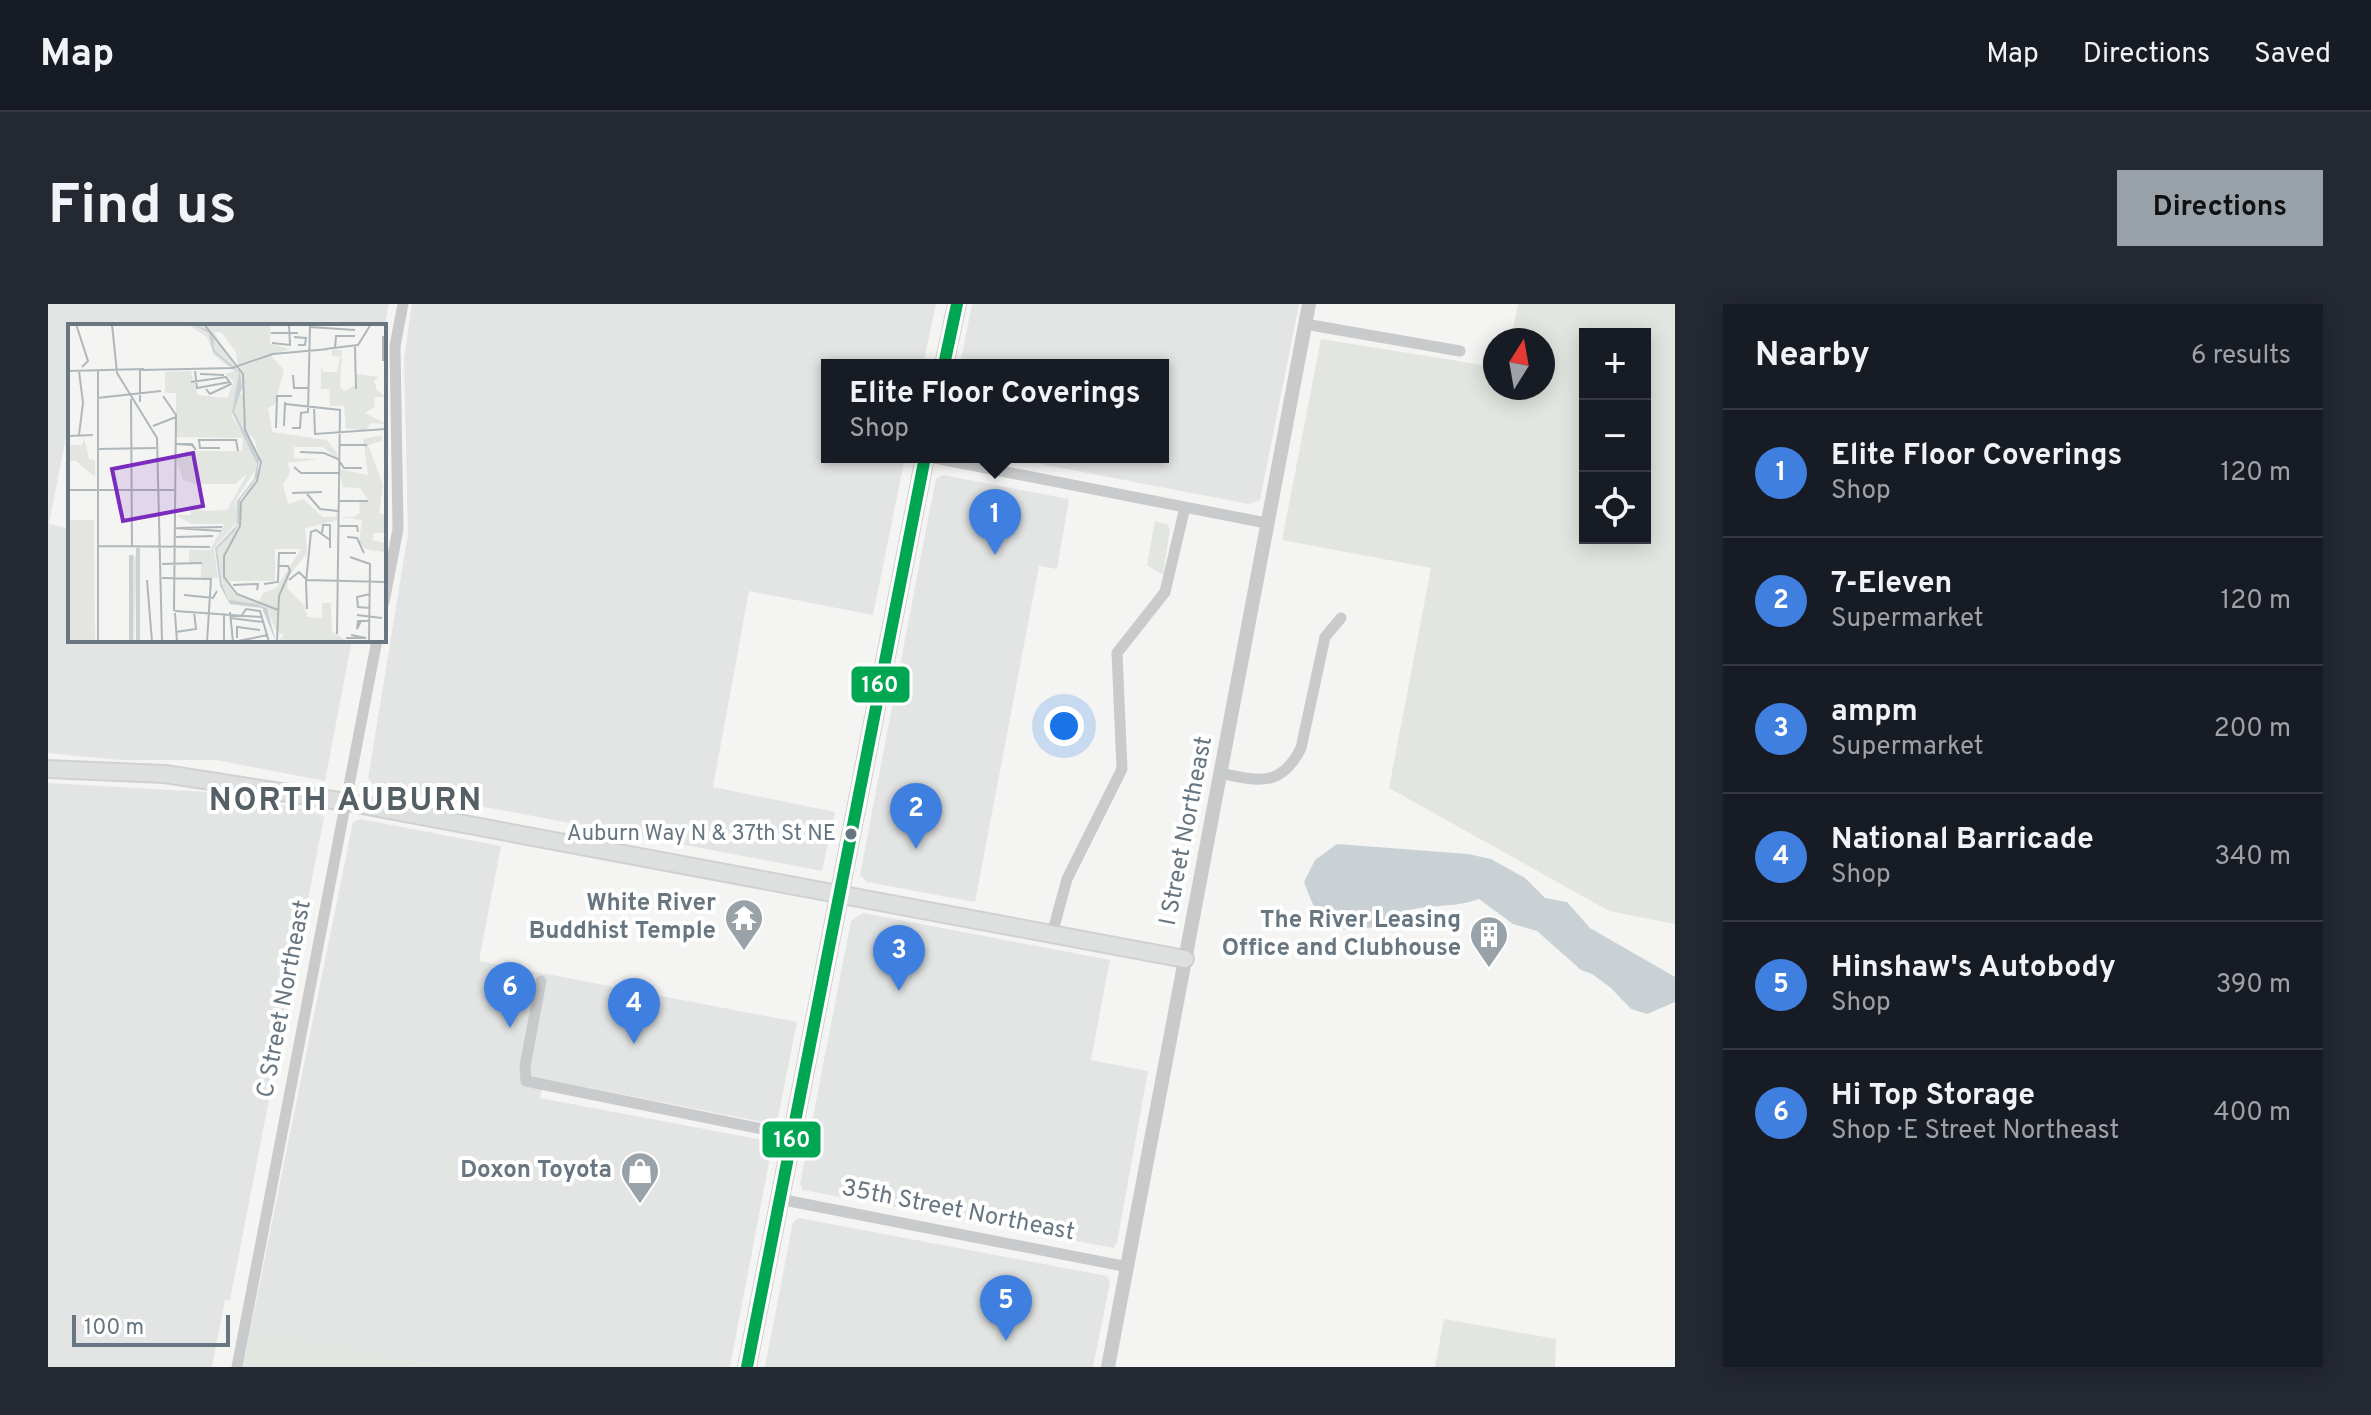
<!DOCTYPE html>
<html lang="en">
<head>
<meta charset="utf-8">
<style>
	body { margin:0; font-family:Overpass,sans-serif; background:#242831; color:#f1f3f6 }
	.controls { position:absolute; right:24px; top:24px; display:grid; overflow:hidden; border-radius:0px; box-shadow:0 4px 20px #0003 }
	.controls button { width:72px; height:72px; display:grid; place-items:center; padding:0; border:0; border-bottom:2px solid #363941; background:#171b24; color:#f1f3f6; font:40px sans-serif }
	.compass { position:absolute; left:1435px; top:24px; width:72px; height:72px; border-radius:50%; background:#171b24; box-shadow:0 4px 20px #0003; rotate:11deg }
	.scale { position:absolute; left:24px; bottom:20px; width:158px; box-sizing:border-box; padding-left:8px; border:4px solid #677680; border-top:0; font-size:22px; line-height:28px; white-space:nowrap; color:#677680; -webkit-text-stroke:6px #fff; paint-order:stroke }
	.you { position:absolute; left:1016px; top:422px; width:28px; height:28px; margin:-20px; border:6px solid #fff; border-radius:50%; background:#1a73e8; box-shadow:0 0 0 12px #1a73e833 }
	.badge { display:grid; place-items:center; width:52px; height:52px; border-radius:50%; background:#98a2a8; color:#fff; font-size:26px; font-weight:700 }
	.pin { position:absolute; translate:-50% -66px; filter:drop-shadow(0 2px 4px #0008) }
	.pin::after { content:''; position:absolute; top:42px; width:28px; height:24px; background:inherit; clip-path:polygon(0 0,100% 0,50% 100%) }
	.popup { position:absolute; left:773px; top:55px; width:348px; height:104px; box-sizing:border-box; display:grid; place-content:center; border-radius:0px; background:#171b24; filter:drop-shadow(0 2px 6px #0005); font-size:26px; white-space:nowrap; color:#9ea1a6 }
	.popup b { font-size:30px; color:#f1f3f6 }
	.popup::after { content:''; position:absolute; left:50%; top:100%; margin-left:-16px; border:16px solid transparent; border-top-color:#171b24 }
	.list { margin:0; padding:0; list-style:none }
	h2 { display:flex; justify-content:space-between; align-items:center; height:104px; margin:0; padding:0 32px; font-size:34px }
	h2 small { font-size:26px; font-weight:400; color:#9ea1a6 }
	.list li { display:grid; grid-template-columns:52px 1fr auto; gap:24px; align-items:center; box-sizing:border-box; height:128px; padding:0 32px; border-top:2px solid #363941 }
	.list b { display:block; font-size:30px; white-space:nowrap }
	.list p { margin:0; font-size:26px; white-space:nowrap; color:#9ea1a6 }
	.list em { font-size:26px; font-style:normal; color:#9ea1a6 }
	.icon { flex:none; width:44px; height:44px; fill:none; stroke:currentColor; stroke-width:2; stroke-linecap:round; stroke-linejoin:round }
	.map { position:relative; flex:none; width:1627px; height:1063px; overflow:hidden; border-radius:0px }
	header { display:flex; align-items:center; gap:48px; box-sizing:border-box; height:112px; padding:0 40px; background:#171b24; border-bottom:2px solid #363941 }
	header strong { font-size:38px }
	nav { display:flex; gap:44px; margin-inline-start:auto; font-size:28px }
	.intro { display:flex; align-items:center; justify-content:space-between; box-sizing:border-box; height:192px; padding:0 48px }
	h1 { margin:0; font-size:56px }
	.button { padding:20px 36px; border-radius:0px; background:#98a2a8; color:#111; font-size:28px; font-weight:700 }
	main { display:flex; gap:48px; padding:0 48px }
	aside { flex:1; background:#171b24; border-radius:0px; box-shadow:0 4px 20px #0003 }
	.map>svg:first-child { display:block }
	.built { fill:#e3e4e4 }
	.green { fill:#e3e6e0; fill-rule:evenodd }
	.water { fill:#cad1d4 }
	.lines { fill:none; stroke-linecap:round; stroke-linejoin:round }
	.secondary-casing { stroke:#d0d1d1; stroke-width:20 }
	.minor { stroke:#c9cacb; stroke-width:11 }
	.tertiary { stroke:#c9cacb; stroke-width:14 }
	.secondary { stroke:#dedfdf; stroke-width:16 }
	.bus-1-casing { stroke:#fff; stroke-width:18 }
	.bus-1 { stroke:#00a651; stroke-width:12 }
	.bus-dot { fill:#677680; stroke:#fff; stroke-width:3 }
	.labels { text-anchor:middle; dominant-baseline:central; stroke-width:8; stroke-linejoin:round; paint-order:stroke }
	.bus-label { font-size:22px; fill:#677680; stroke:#fff; text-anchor:end }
	.street-label { font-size:24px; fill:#677680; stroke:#fff }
	.poi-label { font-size:24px; font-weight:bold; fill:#677680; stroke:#fff; text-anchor:end }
	.district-label { font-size:32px; font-weight:bold; letter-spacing:2px; fill:#545f66; stroke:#fff }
	.inset-river { fill:none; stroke:#cad1d4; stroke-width:4 }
	.inset-road { fill:none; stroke:#afb7bb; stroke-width:2 }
	.view { fill:#7b2cbf; fill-opacity:0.15; stroke:#7b2cbf; stroke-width:4 }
	.inset-edge { fill:none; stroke:#677680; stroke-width:4 }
	.line-badge { stroke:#fff; stroke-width:3 }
	.badge-label { font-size:22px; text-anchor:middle; font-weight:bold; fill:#fff }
</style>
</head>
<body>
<header>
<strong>Map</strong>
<nav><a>Map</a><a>Directions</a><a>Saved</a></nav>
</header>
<div class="intro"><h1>Find us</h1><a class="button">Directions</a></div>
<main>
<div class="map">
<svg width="1627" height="1063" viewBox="0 0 1627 1063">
	<rect width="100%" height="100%" fill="#f4f4f3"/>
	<path class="built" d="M 0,0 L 341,0 L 336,25 L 336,22 L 22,22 L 22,112 L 1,220 L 22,225 L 22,336 L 304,336 L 277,477 L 168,456 L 72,456 L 0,449 Z
		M 364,0 L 888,0 L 875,61 L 779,61 L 779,153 L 857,153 L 825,311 L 701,287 L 665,483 L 787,508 L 774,567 L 327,482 L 320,475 L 360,229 L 356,55 Z
		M 924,0 L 1251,0 L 1212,196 L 1201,200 L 956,153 L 1115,153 L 1115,61 L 912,61 Z
		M 895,171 L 1021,195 L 1009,265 L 991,262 L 927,598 L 819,578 L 812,571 L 878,225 L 888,175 Z
		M 0,479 L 176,489 L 272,509 L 276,513 L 182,996 L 177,996 L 164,1063 L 0,1063 Z
		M 312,515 L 453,542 L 431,657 L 749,718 L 730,813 L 720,819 L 496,775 L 492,794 L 725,838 L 682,1063 L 398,1063 L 202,1027 L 305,518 Z
		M 815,609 L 1062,656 L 1043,756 L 1100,767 L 1069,939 L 1066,944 L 755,886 L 752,880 L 803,617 Z
		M 751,914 L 1059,972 L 1062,979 L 1045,1063 L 717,1063 L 745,918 Z"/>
	<path class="green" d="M 1470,0 L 1627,0 L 1627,620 L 1561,607 L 1341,484 L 1383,264 L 1234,236 L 1273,35 L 1447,63 L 1447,84 L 1495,84 L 1495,36 L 1463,36 ZM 1537,30 L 1597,30 L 1597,234 L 1537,234 Z
		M 1107,217 L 1119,220 L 1122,225 L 1115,271 L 1099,261 Z
		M 1396,1015 L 1508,1035 L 1507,1063 L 1387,1063 Z
		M 202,1027 L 398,1063 L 195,1063 Z"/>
	<path class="water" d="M 1289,540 L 1420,550 L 1443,555 L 1477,574 L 1497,594 L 1519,598 L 1542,624 L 1627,673 L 1627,698 L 1599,710 L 1583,705 L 1563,684 L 1544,670 L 1533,666 L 1489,627 L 1465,620 L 1431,595 C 1401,607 1353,596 1332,622 C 1279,631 1274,626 1256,578 L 1267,556 Z"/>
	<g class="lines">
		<defs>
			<path id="secondary" d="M 896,61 L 909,0
				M 0,465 L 117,470 L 298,498 L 1137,655
				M 699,1063 L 877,153"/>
		</defs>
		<use href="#secondary" class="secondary-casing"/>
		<path class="minor" d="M 1257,20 L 1412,47
			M 882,153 L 1218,219
			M 336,298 L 350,225 L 347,42 L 355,0
			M 1172,469 C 1210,477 1233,484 1253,444 L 1277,333 L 1293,314
			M 1004,630 L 1019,575 L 1074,465 L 1069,349 L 1117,288 L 1137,203
			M 493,677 L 477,762 L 478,777 L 744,831
			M 731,895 L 1080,963
			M 189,1063 L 329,336"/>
		<path class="tertiary" d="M 1060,1063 L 1261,0"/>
		<use href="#secondary" class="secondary"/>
		<defs>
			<path id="bus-1" d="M 896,61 L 909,0
				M 699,1063 L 877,153"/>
		</defs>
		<use href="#bus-1" class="bus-1-casing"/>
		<use href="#bus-1" class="bus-1"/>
	</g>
	<defs>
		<symbol id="temple-pin" viewBox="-11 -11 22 30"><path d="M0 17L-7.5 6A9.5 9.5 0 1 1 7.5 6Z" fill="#98a2a8" stroke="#fff"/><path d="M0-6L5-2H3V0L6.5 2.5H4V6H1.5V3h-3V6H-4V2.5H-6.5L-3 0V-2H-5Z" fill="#fff"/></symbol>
		<symbol id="building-pin" viewBox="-11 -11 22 30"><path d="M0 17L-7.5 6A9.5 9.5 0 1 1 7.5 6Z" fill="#98a2a8" stroke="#fff"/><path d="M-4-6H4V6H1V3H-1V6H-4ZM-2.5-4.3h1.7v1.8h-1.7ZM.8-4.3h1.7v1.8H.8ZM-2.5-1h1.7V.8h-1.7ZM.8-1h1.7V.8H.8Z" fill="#fff"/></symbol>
		<symbol id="shop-pin" viewBox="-11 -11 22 30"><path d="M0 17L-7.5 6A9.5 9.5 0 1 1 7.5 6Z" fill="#98a2a8" stroke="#fff"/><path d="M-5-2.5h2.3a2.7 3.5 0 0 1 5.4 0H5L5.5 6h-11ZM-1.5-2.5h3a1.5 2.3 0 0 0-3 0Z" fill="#fff"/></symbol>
	</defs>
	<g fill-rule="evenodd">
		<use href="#temple-pin" x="674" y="592" width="44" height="60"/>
		<use href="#building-pin" x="1419" y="609" width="44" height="60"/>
		<use href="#shop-pin" x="570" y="845" width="44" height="60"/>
	</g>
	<circle class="bus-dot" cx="803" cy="530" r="7"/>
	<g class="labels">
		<g class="bus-label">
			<text x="788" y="530">Auburn Way N &amp; 37th St NE</text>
		</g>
		<g class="street-label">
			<text transform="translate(1139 527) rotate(-79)">I Street Northeast</text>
			<text transform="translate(237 695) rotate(-79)">C Street Northeast</text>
			<text transform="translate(910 907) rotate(11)">35th Street Northeast</text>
		</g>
		<g class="poi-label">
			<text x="668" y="600">White River<tspan x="668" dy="28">Buddhist Temple</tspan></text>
			<text x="1413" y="617">The River Leasing<tspan x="1413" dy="28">Office and Clubhouse</tspan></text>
			<text x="564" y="867">Doxon Toyota</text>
		</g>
		<g class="district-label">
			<text x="298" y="498">NORTH AUBURN</text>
		</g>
	</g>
	<g transform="translate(20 20)">
		<rect width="318" height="318" fill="#f4f4f3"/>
		<path d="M 119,0 L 203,1 L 202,20 L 222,25 L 170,42 L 168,28 L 153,8 L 146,8 L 172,51 L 164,92 L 186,129 L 189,143 L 168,176 L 170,197 L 146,224 L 150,254 L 133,254 L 133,240 L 121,240 L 121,226 L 142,226 L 156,200 L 123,200 L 108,191 L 123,191 L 123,181 L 136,187 L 159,186 L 179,150 L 167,160 L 127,160 L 115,156 L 108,134 L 117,134 L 117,127 L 174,127 L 175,114 L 108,113 L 108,69 L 97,69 L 97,48 L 123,47 L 130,71 L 159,74 L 166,58 L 157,50 L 166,47 L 146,31 L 139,13 ZM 264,26 L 274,26 L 272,63 L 277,67 L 288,60 L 289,50 L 311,53 L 306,57 L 309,66 L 318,73 L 306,73 L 307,83 L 297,89 L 318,100 L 303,99 L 297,107 L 278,104 L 276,82 L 262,82 L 261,65 L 253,65 L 253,43 L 256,48 L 269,48 L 272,33 L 264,32 ZM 203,32 L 216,46 L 207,80 L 200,84 L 204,108 L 259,116 L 269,129 L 269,134 L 254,123 L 226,123 L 226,134 L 252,135 L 220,139 L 222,149 L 215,161 L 220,180 L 235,175 L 255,193 L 267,193 L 269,187 L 270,196 L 237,204 L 239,229 L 221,252 L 219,264 L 237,282 L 239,293 L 254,294 L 254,279 L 263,279 L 264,307 L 280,318 L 210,318 L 216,310 L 209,309 L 198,283 L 159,276 L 154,257 L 149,225 L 172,202 L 173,178 L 194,141 L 186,115 L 182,110 L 181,115 L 166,88 L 167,73 L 175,69 L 171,43 ZM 207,225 L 233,225 L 208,264 L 195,269 L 190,279 L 168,270 L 158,257 L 207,257 ZM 314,111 L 314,117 L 300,121 L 315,161 L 311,190 L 318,190 L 318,209 L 306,209 L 304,216 L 317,219 L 316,228 L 297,225 L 291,217 L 294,196 L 271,193 L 286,193 L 292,189 L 291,178 L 301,177 L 292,164 L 275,163 L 271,145 L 300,151 L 295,115 ZM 0,112 L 1,121 L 14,121 L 16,113 L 21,135 L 27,136 L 27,153 L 8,137 L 0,137 ZM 0,196 L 26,196 L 27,318 L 0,318 ZM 64,231 L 69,233 L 66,317 L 64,312 Z" fill="#e3e6e0" fill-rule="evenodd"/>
		<path d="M 124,0 L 140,6 L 145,10 L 146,26 L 172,48 L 174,64 L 166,87 L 191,136 L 189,153 L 172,176 L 172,197 L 167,207 L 149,225 L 154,259 L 160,276 L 189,280 L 199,284 L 208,318 L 194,284 L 162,280 L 152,262 L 147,224 L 169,201 L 169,177 L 186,155 L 189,140 L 164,88 L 171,49 L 145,28 L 141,9 Z" fill="#cad1d4"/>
		<path class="inset-river" d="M 63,231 L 63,318M 70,318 L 70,224"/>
		<path class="inset-road" d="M 8,0 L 20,37 L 14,43M 44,0 L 49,49 L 89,114 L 94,318M 136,0 L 175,50 L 177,106 L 193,138 L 189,157 L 173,178 L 172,202 L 156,232 L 156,253 L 169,270 L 210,286M 242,3 L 287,6M 203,9 L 230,9M 315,12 L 315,37M 226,13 L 238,14 L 237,21 L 230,21M 204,19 L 222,21 L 221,0M 287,23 L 288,65M 267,24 L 268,12 L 287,12M 257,25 L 290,21 L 303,0M 72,46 L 72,78M 73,46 L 164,44 L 205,30 L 261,25M 0,47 L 76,45M 30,47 L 30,318M 127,47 L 129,64 L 162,58M 132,50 L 156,51M 225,51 L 226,64 L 241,64M 123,58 L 158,53 L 163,60 L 142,70 L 138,65M 95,72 L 108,91 L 106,287M 29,74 L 93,67M 63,75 L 64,222M 217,80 L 272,86 L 269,310M 246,82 L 247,110 L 318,105M 85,102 L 108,93M 216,102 L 217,78M 208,104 L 209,72 L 224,72M 224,104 L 232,104 L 233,89 L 240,88 L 242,0M 11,111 L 15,79 L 11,47M 0,112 L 25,111M 107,120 L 124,121 L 128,126 L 124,120 L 107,120M 271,121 L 299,121M 152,124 L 132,124 L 131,116 L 168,116 L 170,127M 29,125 L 88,124M 232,128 L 256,129 L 270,135 L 276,144 L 294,144M 226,143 L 233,149 L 271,149M 0,166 L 107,166M 224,169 L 254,168M 239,170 L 252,185 L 270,187M 270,177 L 300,177M 270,202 L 289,202 L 290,208M 107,204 L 153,207M 112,204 L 154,203M 254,209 L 255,201 L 262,201 L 262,224M 108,213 L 145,212M 279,213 L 289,214 L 296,229M 30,222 L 142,223M 282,233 L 302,240 L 301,318M 94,240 L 134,239M 94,254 L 143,255 L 139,318M 79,256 L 84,318M 221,256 L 231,248 L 239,256M 239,256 L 318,258M 238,258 L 243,208 L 248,206 L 262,216M 238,258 L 239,285M 318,258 L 318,233M 196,260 L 210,258 L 211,229 L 228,229M 165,261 L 190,260 L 189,266M 116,271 L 145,274 L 149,267M 302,284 L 290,283 L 289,273 L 302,270M 107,287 L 193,293M 162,288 L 165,318 L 200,311M 107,289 L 109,318M 174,291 L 178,285 L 192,287 L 201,318M 289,291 L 314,294M 162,294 L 195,298M 293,297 L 289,305 L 290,297 L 301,297M 108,308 L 128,305 L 126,288M 169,314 L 169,303 L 192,306M 278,314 L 298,314 L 283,311M 156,318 L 156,291M 209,318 L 211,272 L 222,247 L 220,242 L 210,242"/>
		<path class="view" d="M 125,129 L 135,182 L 55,197 L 44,145 Z"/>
		<rect width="318" height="318" class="inset-edge"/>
	</g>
	<g class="line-badge">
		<rect x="802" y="361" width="61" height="39" rx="8" fill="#00a651"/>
		<rect x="713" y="816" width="61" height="39" rx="8" fill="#00a651"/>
	</g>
	<g class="badge-label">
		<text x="832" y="388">160</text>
		<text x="744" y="843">160</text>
	</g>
</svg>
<div class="controls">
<button>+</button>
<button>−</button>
<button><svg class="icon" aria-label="locate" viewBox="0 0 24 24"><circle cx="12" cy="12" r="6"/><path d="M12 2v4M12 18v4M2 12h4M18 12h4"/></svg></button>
</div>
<svg class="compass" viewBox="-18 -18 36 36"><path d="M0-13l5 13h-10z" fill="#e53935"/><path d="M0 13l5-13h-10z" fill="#9ea1a6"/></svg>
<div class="scale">100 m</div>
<div class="you"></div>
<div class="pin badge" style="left:947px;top:251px;background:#3f7fe0">1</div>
<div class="popup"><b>Elite Floor Coverings</b>Shop</div>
<div class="pin badge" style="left:868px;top:545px;background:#3f7fe0">2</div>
<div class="pin badge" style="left:851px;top:687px;background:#3f7fe0">3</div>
<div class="pin badge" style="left:586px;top:740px;background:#3f7fe0">4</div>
<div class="pin badge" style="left:958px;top:1037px;background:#3f7fe0">5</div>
<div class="pin badge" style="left:462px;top:724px;background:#3f7fe0">6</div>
</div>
<aside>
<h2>Nearby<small>6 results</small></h2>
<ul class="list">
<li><span class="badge" style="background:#3f7fe0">1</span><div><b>Elite Floor Coverings</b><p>Shop</p></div><em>120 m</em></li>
<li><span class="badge" style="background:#3f7fe0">2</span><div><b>7-Eleven</b><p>Supermarket</p></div><em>120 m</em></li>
<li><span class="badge" style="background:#3f7fe0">3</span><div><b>ampm</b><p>Supermarket</p></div><em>200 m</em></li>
<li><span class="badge" style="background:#3f7fe0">4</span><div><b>National Barricade</b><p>Shop</p></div><em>340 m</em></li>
<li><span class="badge" style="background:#3f7fe0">5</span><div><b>Hinshaw's Autobody</b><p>Shop</p></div><em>390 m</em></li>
<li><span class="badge" style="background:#3f7fe0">6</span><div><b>Hi Top Storage</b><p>Shop · E Street Northeast</p></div><em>400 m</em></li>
</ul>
</aside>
</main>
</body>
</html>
